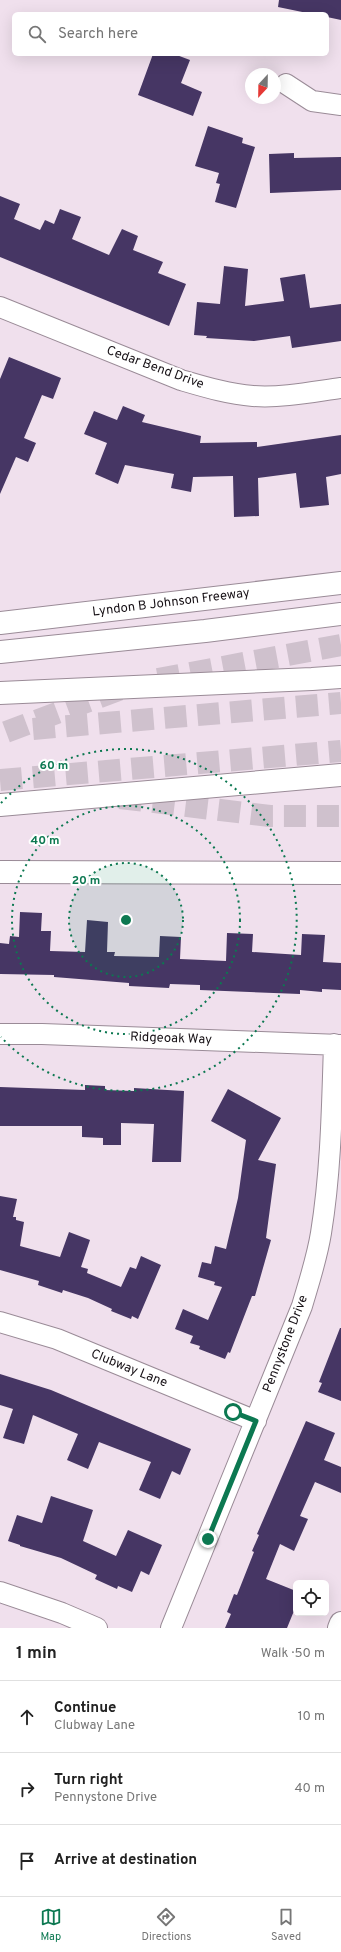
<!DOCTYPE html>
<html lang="en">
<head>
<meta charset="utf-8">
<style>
	body { margin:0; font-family:Overpass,sans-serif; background:#f2f2f2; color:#222 }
	.controls { position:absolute; right:12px; bottom:12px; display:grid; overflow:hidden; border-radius:6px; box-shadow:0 4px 16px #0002 }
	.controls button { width:36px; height:36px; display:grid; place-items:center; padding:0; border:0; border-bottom:1px solid #e0e0e0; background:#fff; color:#222; font:20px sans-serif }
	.compass { position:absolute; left:245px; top:68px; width:36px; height:36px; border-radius:50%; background:#fff; box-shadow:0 4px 16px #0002; rotate:202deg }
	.stop { position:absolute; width:12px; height:12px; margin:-9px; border:3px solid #0c7851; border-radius:50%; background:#fff }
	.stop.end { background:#0c7851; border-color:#fff; box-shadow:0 1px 4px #0008 }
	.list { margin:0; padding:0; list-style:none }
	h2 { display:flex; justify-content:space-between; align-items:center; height:52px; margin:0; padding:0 16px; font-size:17px }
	h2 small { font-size:13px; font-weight:400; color:#767676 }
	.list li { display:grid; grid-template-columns:26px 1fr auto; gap:12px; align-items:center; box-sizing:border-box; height:72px; padding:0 16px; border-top:1px solid #e0e0e0 }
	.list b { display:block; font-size:15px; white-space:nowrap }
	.list p { margin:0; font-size:13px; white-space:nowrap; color:#767676 }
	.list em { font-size:13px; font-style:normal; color:#767676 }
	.icon { flex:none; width:22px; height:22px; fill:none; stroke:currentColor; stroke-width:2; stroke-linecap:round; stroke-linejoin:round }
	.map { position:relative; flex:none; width:341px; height:1628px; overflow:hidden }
	.search { position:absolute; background:#fff; box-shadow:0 4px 16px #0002; left:12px; right:12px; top:12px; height:44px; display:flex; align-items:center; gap:10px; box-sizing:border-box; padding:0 14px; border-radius:6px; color:#767676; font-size:15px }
	.sheet { height:268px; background:#fff }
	nav { display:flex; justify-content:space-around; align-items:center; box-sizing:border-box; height:56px; border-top:1px solid #e0e0e0; background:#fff; font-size:11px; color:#767676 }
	nav a { display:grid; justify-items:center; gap:2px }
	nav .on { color:#0c7851 }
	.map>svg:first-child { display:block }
	.building { fill:#463664 }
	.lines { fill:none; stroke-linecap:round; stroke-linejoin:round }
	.highway-tunnel { stroke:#cfc1cd; stroke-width:22; stroke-dasharray:22 11; stroke-linecap:butt }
	.street-casing { stroke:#9a8b97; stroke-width:22 }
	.secondary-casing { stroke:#9a8b97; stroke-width:24 }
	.highway-casing { stroke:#9a8b97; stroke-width:24 }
	.street { stroke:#fff; stroke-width:20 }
	.secondary { stroke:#fff; stroke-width:22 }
	.highway { stroke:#fff; stroke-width:22 }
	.route { stroke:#0c7851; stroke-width:5 }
	.ring { fill:none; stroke:#0c7851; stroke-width:2; stroke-dasharray:2 4 }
	.labels { text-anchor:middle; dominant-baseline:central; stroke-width:4; stroke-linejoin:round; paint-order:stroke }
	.street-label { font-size:13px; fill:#161015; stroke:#fff }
	.centre { fill:#0c7851; stroke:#fff; stroke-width:2 }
	.ring-label { font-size:12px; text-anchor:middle; font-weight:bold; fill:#0c7851; stroke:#fff; stroke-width:4; stroke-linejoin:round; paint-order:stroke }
</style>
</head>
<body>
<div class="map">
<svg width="341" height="1628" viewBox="0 0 341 1628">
	<rect width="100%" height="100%" fill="#f0e0ed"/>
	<path class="building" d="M 279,0 L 341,0 L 341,20 L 327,17 L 327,14 L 312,14 L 278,7 Z
		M 153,54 L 174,54 L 190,60 L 181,83 L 202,92 L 193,116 L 138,95 Z
		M 208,126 L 243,138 L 242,143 L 255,147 L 236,208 L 215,202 L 220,184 L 216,183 L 219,173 L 195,166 Z
		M 294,153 L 294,158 L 341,157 L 341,190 L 270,193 L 269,154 Z
		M 0,196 L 20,204 L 14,219 L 40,230 L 45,220 L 54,224 L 60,209 L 81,217 L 72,239 L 109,255 L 122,229 L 138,236 L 133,250 L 163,262 L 158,273 L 186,284 L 169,326 L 0,257 Z
		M 224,266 L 248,269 L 245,306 L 284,301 L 280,278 L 305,274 L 310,308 L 341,304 L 341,341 L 292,348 L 290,336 L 254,341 L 206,338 L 207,336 L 194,335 L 197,302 L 220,304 Z
		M 9,357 L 61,378 L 53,399 L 42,395 L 24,438 L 36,443 L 28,462 L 16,457 L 0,494 L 0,379 Z
		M 123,406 L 145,415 L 142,422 L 201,436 L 200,443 L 257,442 L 257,447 L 341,435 L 341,474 L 326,477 L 329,505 L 300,508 L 296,473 L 258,478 L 259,516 L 234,517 L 233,476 L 193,477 L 191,492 L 171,488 L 174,474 L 125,465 L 118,484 L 95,474 L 107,443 L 84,434 L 94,411 L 117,420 Z
		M 20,912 L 42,913 L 41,931 L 51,931 L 50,951 L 85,952 L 87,920 L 108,922 L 107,952 L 115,952 L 114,956 L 159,957 L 160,936 L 181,937 L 180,959 L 226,961 L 227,933 L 253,934 L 252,952 L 301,955 L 302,934 L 325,935 L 323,962 L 341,963 L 341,990 L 322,989 L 322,992 L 300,990 L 300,994 L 200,990 L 200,985 L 170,984 L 169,988 L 129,986 L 129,983 L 54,977 L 54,975 L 0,974 L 0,943 L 9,944 L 10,936 L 19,937 Z
		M 85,1085 L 105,1086 L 105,1090 L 134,1091 L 134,1088 L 184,1091 L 181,1162 L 152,1162 L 154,1124 L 121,1123 L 121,1145 L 103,1145 L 103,1138 L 82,1137 L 82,1126 L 0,1126 L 0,1087 L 85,1090 Z
		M 228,1089 L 281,1118 L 258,1160 L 276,1164 L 266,1238 L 271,1240 L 255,1296 L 252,1296 L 230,1353 L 228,1352 L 225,1359 L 199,1349 L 200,1346 L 190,1343 L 193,1336 L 175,1329 L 183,1309 L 208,1320 L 222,1287 L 214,1285 L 215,1282 L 198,1277 L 202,1262 L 211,1264 L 215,1246 L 226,1249 L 238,1198 L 246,1140 L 211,1121 Z
		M 0,1196 L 17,1199 L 13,1217 L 16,1217 L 16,1220 L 24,1222 L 20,1246 L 60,1257 L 69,1232 L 90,1240 L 81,1267 L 88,1269 L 87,1273 L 121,1287 L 130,1267 L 136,1269 L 141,1256 L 161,1265 L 138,1319 L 132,1316 L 131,1319 L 111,1311 L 112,1309 L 88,1298 L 63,1290 L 62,1293 L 38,1285 L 39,1281 L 0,1270 Z
		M 340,1328 L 341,1328 L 341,1401 L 318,1392 L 322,1383 L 319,1382 Z
		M 0,1374 L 51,1390 L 191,1449 L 180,1475 L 172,1471 L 160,1499 L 139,1490 L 151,1462 L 99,1442 L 88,1469 L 67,1460 L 78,1434 L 33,1415 L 24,1444 L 3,1438 L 13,1409 L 0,1405 Z
		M 306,1421 L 335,1433 L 324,1460 L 341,1467 L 341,1493 L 315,1482 L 300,1516 L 308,1519 L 294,1551 L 280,1544 L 266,1579 L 296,1591 L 296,1606 L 287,1628 L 225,1628 L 231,1614 L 227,1612 L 234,1594 L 237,1595 L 254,1552 L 252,1551 L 259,1535 L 257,1534 Z
		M 51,1496 L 93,1510 L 83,1541 L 116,1556 L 128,1530 L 162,1545 L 149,1575 L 141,1571 L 132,1592 L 118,1586 L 117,1589 L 95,1579 L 97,1575 L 61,1558 L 20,1546 L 20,1545 L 8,1541 L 17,1515 L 42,1523 Z"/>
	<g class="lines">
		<path class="highway-tunnel" d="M 158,679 L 341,645
			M 33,729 L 341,703
			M 6,732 L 121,689
			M 0,780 L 341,751
			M 120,798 L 270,816 L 341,816"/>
		<defs>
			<path id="street" d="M 286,84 L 312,101 L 341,105
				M 0,307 L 181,380 C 205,387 228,394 253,396 C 282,398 312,392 341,388
				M 0,1034 L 42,1034 L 341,1045
				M 0,1322 L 57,1339 L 256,1421
				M 0,1592 L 62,1613 L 97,1628
				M 171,1628 L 302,1306 C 309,1282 317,1258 321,1233 C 331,1171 332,1107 334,1044"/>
			<path id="secondary" d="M 0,623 L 341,583
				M 0,872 L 341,873
				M 339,1628 L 341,1623"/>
			<path id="highway" d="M 0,652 L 205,631 L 341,614
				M 0,693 L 312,679 L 341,677
				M 0,805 L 341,775"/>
		</defs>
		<use href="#street" class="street-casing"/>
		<use href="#secondary" class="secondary-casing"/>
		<use href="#highway" class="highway-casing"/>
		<use href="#street" class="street"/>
		<use href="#secondary" class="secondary"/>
		<use href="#highway" class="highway"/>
	</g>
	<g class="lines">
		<path class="route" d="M 208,1539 L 256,1421 L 233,1412"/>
	</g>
	<circle cx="126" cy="920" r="57" fill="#0c7851" fill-opacity=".12"/>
	<g class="ring">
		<circle cx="126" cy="920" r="57"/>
		<circle cx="126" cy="920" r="114"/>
		<path d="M1 803A171 171 0 1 1 1 1037"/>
	</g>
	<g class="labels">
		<g class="street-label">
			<text transform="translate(155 368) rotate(20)">Cedar Bend Drive</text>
			<text transform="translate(171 603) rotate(-7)">Lyndon B Johnson Freeway</text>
			<text transform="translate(171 1039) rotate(2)">Ridgeoak Way</text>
			<text transform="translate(286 1344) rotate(-69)">Pennystone Drive</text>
			<text transform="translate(129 1369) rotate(22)">Clubway Lane</text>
		</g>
	</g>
	<circle cx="126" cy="920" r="6" class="centre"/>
	<g class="ring-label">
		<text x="54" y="769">60 m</text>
		<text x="45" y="844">40 m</text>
		<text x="86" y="884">20 m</text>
	</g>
</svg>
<div class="controls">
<button><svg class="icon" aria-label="locate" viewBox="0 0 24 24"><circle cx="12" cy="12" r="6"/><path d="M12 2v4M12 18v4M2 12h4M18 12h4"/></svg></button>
</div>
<svg class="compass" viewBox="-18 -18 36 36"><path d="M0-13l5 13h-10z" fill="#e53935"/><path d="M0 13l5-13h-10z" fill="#767676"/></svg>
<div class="stop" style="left:233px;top:1412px"></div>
<div class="stop end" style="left:208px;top:1539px"></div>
<div class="search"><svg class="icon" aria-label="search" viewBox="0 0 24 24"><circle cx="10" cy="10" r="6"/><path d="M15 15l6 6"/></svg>Search here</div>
</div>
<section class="sheet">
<h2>1 min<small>Walk · 50 m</small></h2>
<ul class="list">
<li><svg class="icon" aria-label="ahead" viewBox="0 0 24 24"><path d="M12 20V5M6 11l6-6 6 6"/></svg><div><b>Continue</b><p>Clubway Lane</p></div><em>10 m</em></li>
<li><svg class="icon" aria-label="right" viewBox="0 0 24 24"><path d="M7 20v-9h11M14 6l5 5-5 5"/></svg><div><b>Turn right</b><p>Pennystone Drive</p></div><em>40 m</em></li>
<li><svg class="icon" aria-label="arrive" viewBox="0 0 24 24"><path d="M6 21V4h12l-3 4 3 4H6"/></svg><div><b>Arrive at destination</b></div></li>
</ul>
</section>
<nav>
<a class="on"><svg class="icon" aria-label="map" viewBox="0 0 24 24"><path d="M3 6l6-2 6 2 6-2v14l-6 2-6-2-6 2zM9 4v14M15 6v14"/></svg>Map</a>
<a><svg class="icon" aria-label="directions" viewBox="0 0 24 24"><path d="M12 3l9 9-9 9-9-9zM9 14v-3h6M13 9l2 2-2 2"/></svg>Directions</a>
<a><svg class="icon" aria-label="saved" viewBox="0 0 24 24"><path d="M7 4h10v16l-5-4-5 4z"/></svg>Saved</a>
</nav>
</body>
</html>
